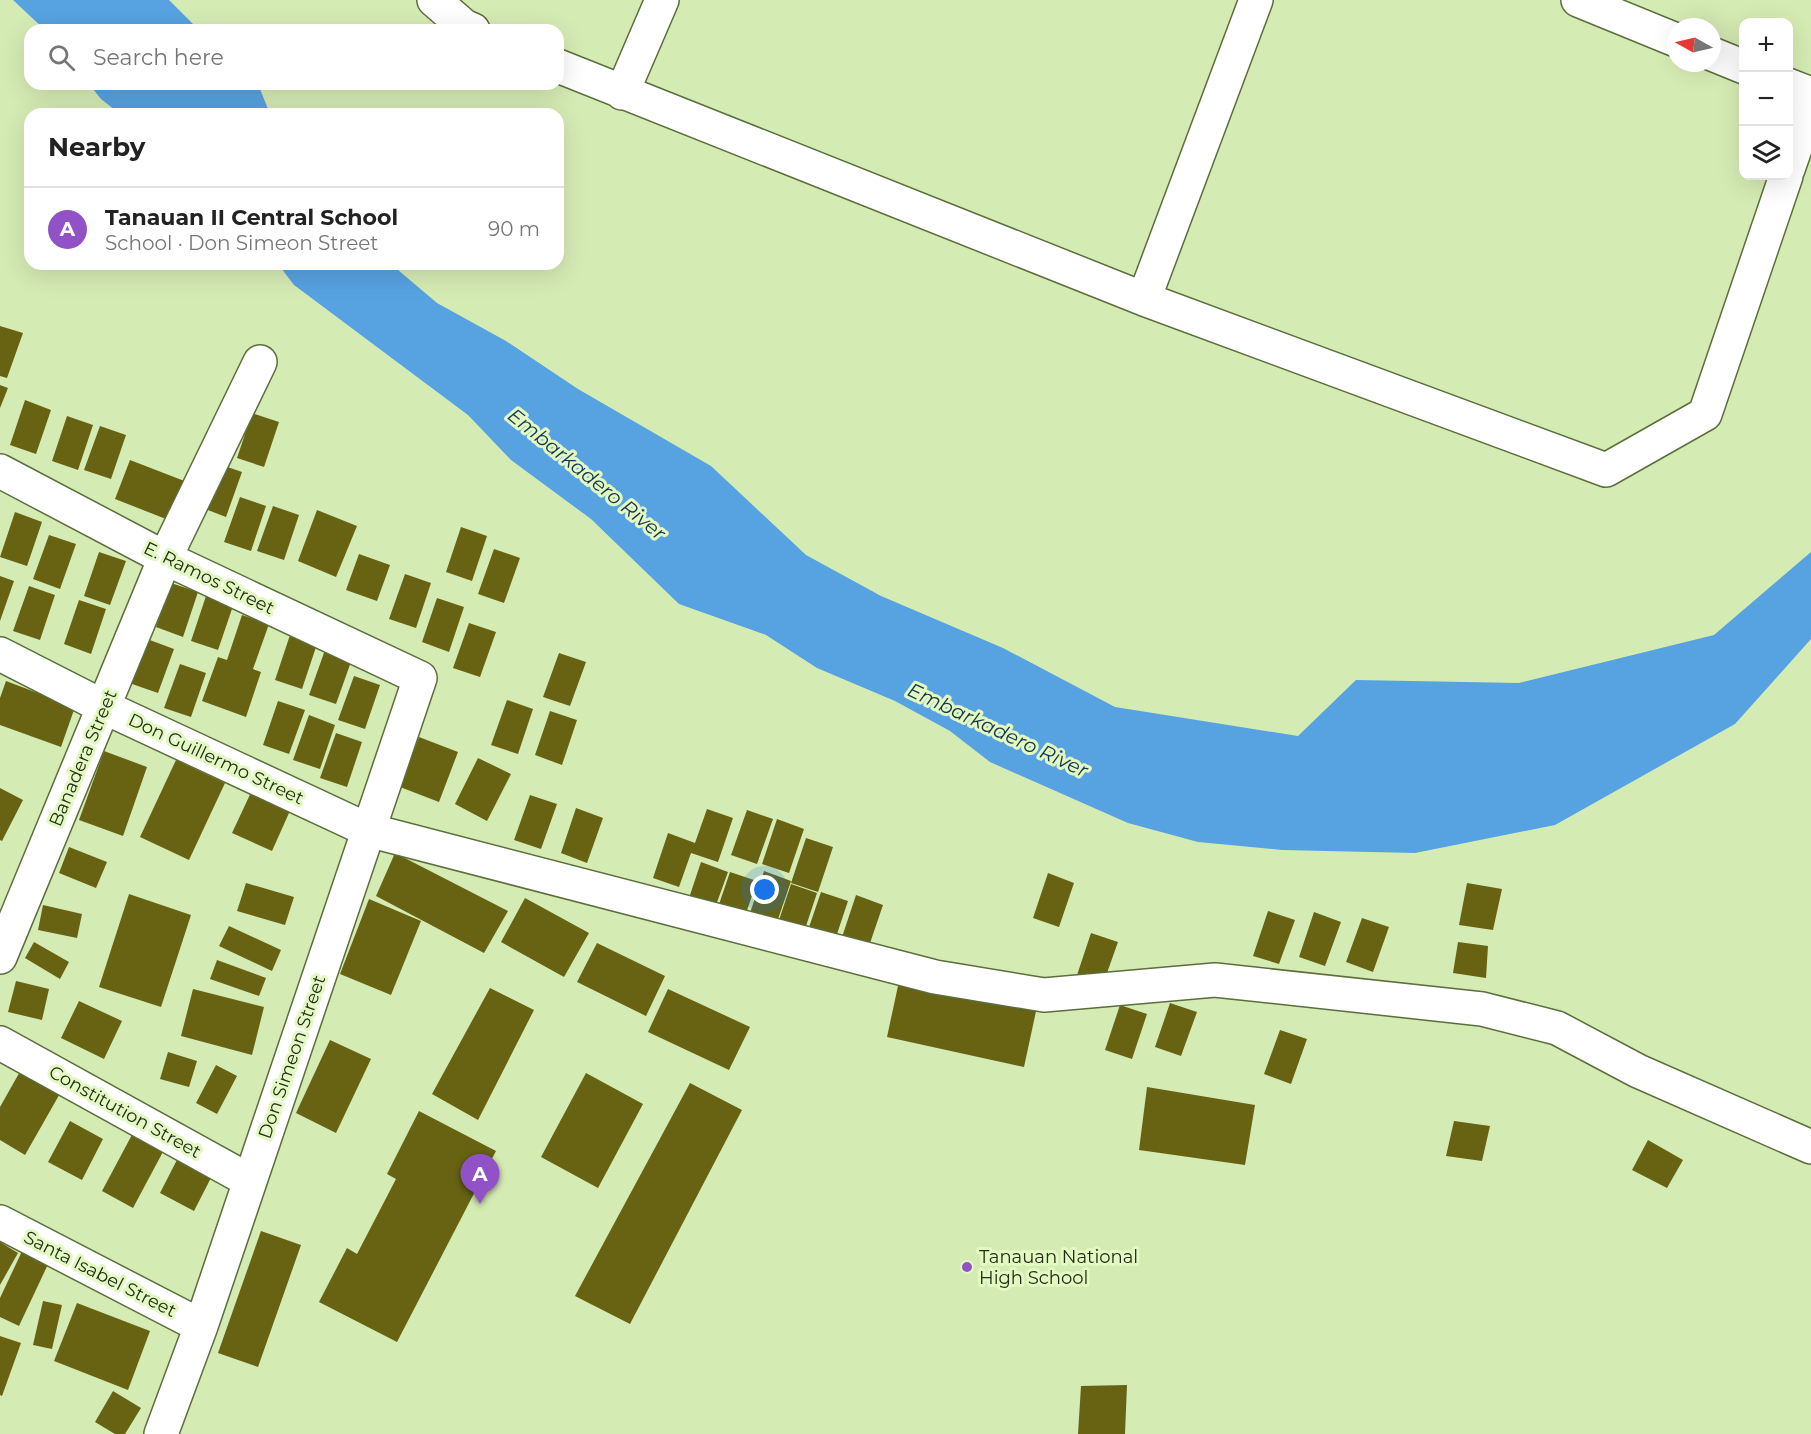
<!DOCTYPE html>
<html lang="en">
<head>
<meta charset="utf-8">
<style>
	body { margin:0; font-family:Montserrat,sans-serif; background:#f6f6f6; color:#222 }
	.controls { position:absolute; right:18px; top:18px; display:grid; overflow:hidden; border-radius:12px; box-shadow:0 6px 24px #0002 }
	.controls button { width:54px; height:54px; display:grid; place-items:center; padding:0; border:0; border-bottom:2px solid #e0e0e0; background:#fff; color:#222; font:30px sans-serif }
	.compass { position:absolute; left:1667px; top:18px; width:54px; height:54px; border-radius:50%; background:#fff; box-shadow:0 6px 24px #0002; rotate:278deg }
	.you { position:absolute; left:765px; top:890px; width:21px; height:21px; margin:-15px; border:4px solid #fff; border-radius:50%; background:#1a73e8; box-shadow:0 0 0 9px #1a73e833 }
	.badge { display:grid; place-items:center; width:39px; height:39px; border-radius:50%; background:#9152c8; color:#fff; font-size:20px; font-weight:700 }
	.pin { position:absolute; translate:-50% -50px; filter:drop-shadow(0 2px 3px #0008) }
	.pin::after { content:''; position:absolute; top:32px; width:21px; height:18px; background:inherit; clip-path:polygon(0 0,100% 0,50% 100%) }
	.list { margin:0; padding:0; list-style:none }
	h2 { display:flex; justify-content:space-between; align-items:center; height:78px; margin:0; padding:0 24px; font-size:26px }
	h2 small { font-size:20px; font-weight:400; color:#767676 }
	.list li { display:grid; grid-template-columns:39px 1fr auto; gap:18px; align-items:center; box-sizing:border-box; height:84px; padding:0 24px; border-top:2px solid #e0e0e0 }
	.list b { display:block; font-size:22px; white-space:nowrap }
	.list p { margin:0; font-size:20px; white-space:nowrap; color:#767676 }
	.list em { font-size:20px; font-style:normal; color:#767676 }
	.icon { flex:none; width:33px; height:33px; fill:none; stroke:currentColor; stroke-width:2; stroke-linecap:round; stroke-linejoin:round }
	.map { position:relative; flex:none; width:1811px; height:1434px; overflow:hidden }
	.search { position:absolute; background:#fff; box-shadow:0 6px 24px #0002; left:24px; top:24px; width:540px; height:66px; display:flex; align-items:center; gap:15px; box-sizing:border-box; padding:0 21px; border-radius:18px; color:#767676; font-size:22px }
	.panel { position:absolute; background:#fff; box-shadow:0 6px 24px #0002; left:24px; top:108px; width:540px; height:162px; border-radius:18px }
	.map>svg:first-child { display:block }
	.water { fill:#57a2e1 }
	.building { fill:#676313 }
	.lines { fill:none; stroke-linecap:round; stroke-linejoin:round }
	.minor-casing { stroke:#5b6e3c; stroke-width:36 }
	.minor { stroke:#fff; stroke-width:33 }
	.poi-dot { fill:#9152c8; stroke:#e2f9c1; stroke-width:2 }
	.labels { text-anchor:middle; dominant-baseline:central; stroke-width:6; stroke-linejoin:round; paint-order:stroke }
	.street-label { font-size:18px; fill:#252d18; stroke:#e2f9c1 }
	.poi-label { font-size:18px; fill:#252d18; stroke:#e2f9c1; text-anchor:start }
	.water-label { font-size:20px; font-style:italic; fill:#163650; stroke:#e2f9c1 }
</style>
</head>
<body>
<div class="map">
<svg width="1811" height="1434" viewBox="0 0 1811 1434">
	<rect width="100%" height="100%" fill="#d5ebb4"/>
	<path class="water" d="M 13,0 L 169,0 L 199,30 L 45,30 Z
		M 89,84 L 255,84 L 260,89 L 270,114 L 120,114 L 101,99 Z
		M 278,264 L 391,264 L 437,303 L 506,341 L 578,389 L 711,466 L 806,555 L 881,596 L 1003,648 L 1115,707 L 1298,736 L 1356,680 L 1519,683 L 1714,635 L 1811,552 L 1811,639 L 1735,724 L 1555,825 L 1415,853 L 1282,850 L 1198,842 L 1128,823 L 990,762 L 950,731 L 895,701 L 817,668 L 766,635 L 679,604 L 591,519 L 511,460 L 468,415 L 294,285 Z"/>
	<path class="building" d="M 0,326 L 23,333 L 7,378 L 0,376 Z
		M 0,385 L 8,388 L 0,408 Z
		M 25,400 L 51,410 L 36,454 L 10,445 Z
		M 252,413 L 279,422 L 264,467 L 237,458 Z
		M 67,416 L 93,425 L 78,470 L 52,461 Z
		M 100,426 L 126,435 L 111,479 L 84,470 Z
		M 130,460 L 187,482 L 171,521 L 115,499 Z
		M 216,463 L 242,472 L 226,517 L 200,507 Z
		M 240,497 L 266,506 L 251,551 L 224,542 Z
		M 273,506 L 299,515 L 284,560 L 257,551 Z
		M 317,510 L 357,526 L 336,577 L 298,561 Z
		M 15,512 L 42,522 L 27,566 L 0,557 Z
		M 461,527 L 487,536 L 472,581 L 446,572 Z
		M 49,535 L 76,544 L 60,589 L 33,579 Z
		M 494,549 L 520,558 L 504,603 L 478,594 Z
		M 99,552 L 126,561 L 110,605 L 84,596 Z
		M 359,554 L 390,565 L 377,601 L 346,590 Z
		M 405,574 L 431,583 L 416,628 L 389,619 Z
		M 0,576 L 14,581 L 0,621 Z
		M 171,583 L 198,592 L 183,637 L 156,627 Z
		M 29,586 L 55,595 L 40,640 L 13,631 Z
		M 206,596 L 233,606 L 218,650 L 191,641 Z
		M 437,598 L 464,607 L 449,652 L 422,642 Z
		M 79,600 L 106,609 L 91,654 L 64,644 Z
		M 242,615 L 269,624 L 253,669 L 261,672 L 246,717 L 202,701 L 218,657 L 227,660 Z
		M 469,623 L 496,632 L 480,677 L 453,668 Z
		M 290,635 L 317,644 L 302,689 L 275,680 Z
		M 147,639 L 174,649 L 158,693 L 132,684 Z
		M 325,650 L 352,659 L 336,704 L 309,695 Z
		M 559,653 L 586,662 L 570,706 L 543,697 Z
		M 180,664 L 206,673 L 191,717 L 164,708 Z
		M 354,676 L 380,685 L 365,729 L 338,720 Z
		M 6,681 L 75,707 L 61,747 L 0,725 L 0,698 Z
		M 507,700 L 533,709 L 518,754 L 491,745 Z
		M 278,701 L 305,710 L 289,754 L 263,745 Z
		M 550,711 L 577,720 L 562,765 L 535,755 Z
		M 309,715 L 335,725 L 320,769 L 293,760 Z
		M 336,733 L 362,742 L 347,787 L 320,778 Z
		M 419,737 L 458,752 L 439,802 L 400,787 Z
		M 104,751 L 147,767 L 123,836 L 79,820 Z
		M 478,758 L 511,774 L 487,821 L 455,804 Z
		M 176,760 L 225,783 L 189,860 L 140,837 Z
		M 254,786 L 293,804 L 272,851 L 232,833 Z
		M 0,788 L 23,800 L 2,841 L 0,840 Z
		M 530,795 L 557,804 L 541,849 L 514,840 Z
		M 576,808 L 603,818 L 587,863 L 561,853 Z
		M 707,809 L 733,818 L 718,862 L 691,853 L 679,887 L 653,878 L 668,833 L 695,843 Z
		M 747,810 L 773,819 L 757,864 L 731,855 Z
		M 777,819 L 804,829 L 789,873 L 762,864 Z
		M 806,838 L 833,847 L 818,892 L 791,883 Z
		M 69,847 L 107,862 L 96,888 L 59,873 Z
		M 395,853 L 508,911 L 484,953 L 376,896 Z
		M 701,862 L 728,872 L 712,916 L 686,907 Z
		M 764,871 L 791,881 L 776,925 L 749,916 Z
		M 730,872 L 757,881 L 742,925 L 715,916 Z
		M 1048,873 L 1074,883 L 1059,927 L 1033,918 Z
		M 246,883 L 294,897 L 285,925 L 237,911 Z
		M 1467,883 L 1502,889 L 1493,930 L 1459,925 Z
		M 791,884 L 817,893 L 802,938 L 776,929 Z
		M 821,892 L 848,901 L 833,946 L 806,936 Z
		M 129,894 L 191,915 L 161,1007 L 99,987 Z
		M 856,895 L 883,905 L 868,949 L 841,940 Z
		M 525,898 L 589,933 L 564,977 L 501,942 Z
		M 369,899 L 421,921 L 391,995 L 340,974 Z
		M 43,905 L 82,914 L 77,938 L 38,930 Z
		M 1268,911 L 1295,920 L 1279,964 L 1253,956 Z
		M 1314,912 L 1341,922 L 1325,966 L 1299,957 Z
		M 1362,918 L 1389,927 L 1373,972 L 1346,962 Z
		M 229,926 L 281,950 L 272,971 L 219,946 Z
		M 1091,933 L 1118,942 L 1102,987 L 1076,978 Z
		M 34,942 L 69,962 L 60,979 L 25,958 Z
		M 1458,942 L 1488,946 L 1486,978 L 1453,973 Z
		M 597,943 L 665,976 L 646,1016 L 577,982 Z
		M 217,960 L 266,978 L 259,996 L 210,979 Z
		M 901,972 L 1038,1002 L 1024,1067 L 887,1037 Z
		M 16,981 L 49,989 L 42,1020 L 8,1012 Z
		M 490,988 L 534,1010 L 478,1120 L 432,1094 Z
		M 193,989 L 264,1007 L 252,1055 L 181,1036 Z
		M 668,989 L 750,1027 L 729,1070 L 648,1032 Z
		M 79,1001 L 122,1021 L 104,1059 L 61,1038 Z
		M 1170,1003 L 1197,1012 L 1181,1056 L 1155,1047 Z
		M 1120,1005 L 1147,1014 L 1132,1059 L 1105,1050 Z
		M 1280,1030 L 1307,1039 L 1291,1084 L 1264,1074 Z
		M 330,1040 L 371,1059 L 336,1133 L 296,1113 Z
		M 168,1052 L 197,1061 L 189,1087 L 160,1079 Z
		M 216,1065 L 237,1076 L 217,1114 L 196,1103 Z
		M 22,1068 L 62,1090 L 25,1155 L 0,1140 L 0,1107 Z
		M 586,1073 L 643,1104 L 598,1188 L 541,1157 Z
		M 690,1083 L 742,1110 L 630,1324 L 575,1296 Z
		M 1147,1087 L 1255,1105 L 1245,1165 L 1139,1150 Z
		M 419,1111 L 496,1151 L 397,1342 L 319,1302 L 347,1248 L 357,1254 L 396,1179 L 387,1174 Z
		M 70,1121 L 103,1139 L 82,1180 L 48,1162 Z
		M 1454,1121 L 1490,1126 L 1482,1161 L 1446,1156 Z
		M 134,1131 L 165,1148 L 133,1208 L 102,1191 Z
		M 1648,1140 L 1683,1160 L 1667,1188 L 1632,1170 Z
		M 181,1152 L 215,1170 L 194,1211 L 160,1193 Z
		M 261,1231 L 301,1245 L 258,1367 L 218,1353 Z
		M 0,1242 L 18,1253 L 0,1285 Z
		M 24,1247 L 50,1260 L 19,1326 L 0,1317 L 0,1298 Z
		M 43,1301 L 62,1305 L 52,1349 L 33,1345 Z
		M 77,1303 L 150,1331 L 128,1390 L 54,1361 Z
		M 0,1336 L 21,1343 L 2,1396 L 0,1395 Z
		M 1127,1385 L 1125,1434 L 1078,1434 L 1081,1386 Z
		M 113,1391 L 141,1408 L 125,1434 L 115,1434 L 95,1422 Z"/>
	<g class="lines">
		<defs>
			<path id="minor" d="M 434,0 L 464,26 L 473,30
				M 1578,0 L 1676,40
				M 1712,54 L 1744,67
				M 558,66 L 1144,299 L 1606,470 L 1705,414 L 1786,176
				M 1788,85 L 1811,94
				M 622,93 L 662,0
				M 1788,169 L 1811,103
				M 1144,299 L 1256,0
				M 0,471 L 165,558 L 420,678 L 201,1326 L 161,1434
				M 0,654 L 104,707 L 368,830 L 935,977 L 1044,995 L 1215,980 L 1482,1009 L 1557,1028 L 1638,1071 L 1811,1147
				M 0,957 L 165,558 L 260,362
				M 0,1043 L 250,1181
				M 0,1222 L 201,1326"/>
		</defs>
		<use href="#minor" class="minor-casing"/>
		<use href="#minor" class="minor"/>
	</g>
	<circle class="poi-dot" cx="967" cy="1267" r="6"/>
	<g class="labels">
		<g class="street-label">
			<text transform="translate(209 578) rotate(26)">E. Ramos Street</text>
			<text transform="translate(83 758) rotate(-67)">Banadera Street</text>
			<text transform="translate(216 759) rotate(25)">Don Guillermo Street</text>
			<text transform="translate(292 1057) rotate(-71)">Don Simeon Street</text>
			<text transform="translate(125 1112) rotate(29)">Constitution Street</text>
			<text transform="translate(100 1274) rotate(27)">Santa Isabel Street</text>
		</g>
		<g class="poi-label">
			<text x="979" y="1257">Tanauan National<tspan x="979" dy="21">High School</tspan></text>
		</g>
		<g class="water-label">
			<text transform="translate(587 474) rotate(39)">Embarkadero River</text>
			<text transform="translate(998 730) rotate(25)">Embarkadero River</text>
		</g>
	</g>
</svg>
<div class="controls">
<button>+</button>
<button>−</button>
<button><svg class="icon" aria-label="layers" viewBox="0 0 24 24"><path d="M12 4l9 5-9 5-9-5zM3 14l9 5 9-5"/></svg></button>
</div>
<svg class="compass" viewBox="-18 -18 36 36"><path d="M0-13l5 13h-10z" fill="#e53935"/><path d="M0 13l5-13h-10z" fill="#767676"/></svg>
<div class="you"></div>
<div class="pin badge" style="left:480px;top:1204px">A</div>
<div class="search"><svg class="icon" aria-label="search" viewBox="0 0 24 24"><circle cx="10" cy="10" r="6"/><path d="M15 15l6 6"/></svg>Search here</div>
<section class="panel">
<h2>Nearby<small></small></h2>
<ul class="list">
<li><span class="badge">A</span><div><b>Tanauan II Central School</b><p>School · Don Simeon Street</p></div><em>90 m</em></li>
</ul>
</section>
</div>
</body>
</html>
